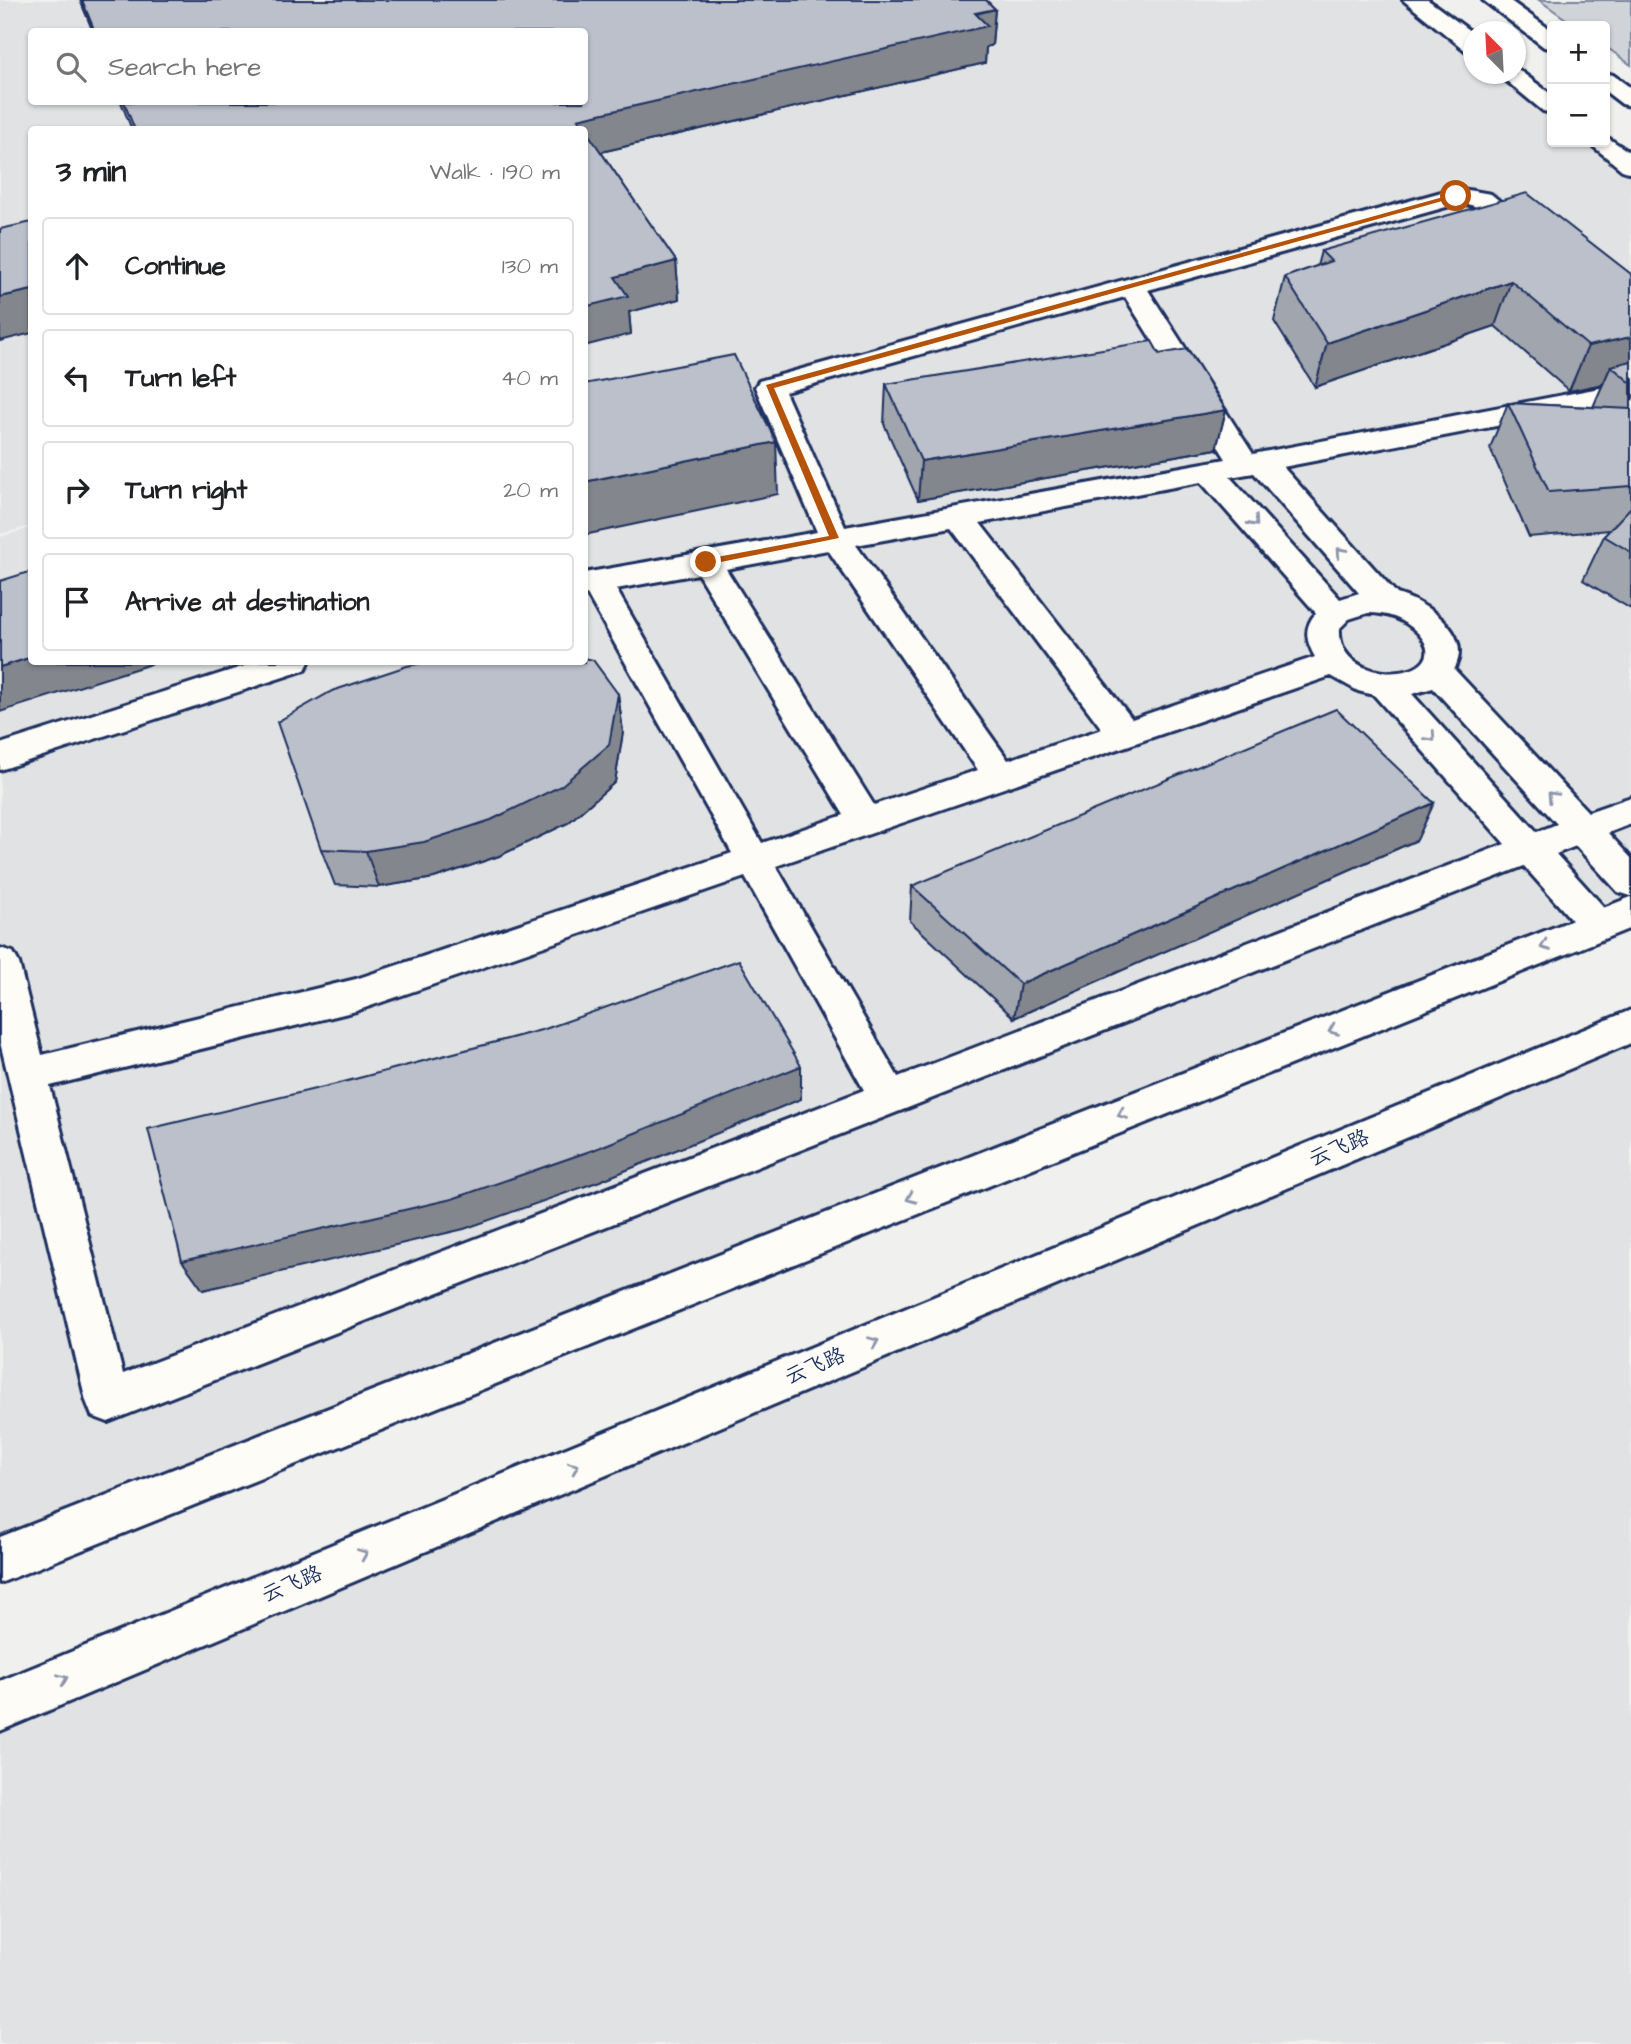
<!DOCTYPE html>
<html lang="en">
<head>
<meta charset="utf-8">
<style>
	body { margin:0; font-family:"Architects Daughter","LXGW WenKai TC",sans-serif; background:#f6f6f6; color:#202124 }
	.controls { position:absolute; right:21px; top:21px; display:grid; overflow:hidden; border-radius:7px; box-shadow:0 2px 5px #0004 }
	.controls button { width:63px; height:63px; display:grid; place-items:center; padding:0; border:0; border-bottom:2px solid #e0e0e0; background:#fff; color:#202124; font:35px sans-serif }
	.compass { position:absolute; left:1463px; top:21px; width:63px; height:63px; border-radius:50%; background:#fff; box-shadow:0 2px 5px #0004; rotate:336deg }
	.stop { position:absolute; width:21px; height:21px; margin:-16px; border:5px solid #b45309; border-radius:50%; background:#fff }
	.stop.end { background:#b45309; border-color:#fff; box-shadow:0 2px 7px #0008 }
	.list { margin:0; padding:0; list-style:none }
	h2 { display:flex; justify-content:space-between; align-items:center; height:91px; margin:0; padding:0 28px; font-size:30px }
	h2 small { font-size:23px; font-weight:400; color:#757577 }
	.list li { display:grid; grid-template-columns:46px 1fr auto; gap:21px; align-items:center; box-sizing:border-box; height:98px; margin:0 14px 14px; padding:0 14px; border:2px solid #e0e0e0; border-radius:7px }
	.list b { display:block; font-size:26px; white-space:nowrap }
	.list em { font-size:23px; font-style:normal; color:#757577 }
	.icon { flex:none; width:38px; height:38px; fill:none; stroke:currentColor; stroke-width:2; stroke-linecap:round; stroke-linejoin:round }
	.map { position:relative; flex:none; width:1631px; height:2044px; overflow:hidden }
	.search { position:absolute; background:#fff; box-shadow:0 2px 5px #0004; left:28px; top:28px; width:560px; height:77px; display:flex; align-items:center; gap:18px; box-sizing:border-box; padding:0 24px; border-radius:7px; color:#757577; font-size:26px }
	.panel { position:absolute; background:#fff; box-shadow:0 2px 5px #0004; left:28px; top:126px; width:560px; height:539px; border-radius:7px }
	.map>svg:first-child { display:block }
	.built { fill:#e0e2e3; fill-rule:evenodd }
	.green { fill:#d0d3d8; stroke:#76819b; stroke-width:2 }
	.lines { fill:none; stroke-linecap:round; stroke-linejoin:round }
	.street-casing { stroke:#1b2f5e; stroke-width:6 }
	.secondary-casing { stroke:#1b2f5e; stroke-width:6 }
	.street { fill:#fdfcf7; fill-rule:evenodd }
	.secondary { fill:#fdfcf7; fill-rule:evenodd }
	.wall { fill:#a1a5ae; stroke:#1b2f5e; stroke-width:2 }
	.shaded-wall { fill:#83868d; stroke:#1b2f5e; stroke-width:2 }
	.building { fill:#bbc0ca; stroke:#1b2f5e; stroke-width:2 }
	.oneway { stroke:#8c96aa }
	.route { fill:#b45309 }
	.labels { text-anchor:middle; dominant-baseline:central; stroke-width:5; stroke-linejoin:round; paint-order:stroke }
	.street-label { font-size:21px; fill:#1b2f5e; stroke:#fdfcf7 }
</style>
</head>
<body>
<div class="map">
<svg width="1631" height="2044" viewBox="0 0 1631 2044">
	<rect width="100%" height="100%" fill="#f0f0ee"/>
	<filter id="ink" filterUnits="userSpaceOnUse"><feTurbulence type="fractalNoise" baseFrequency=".0143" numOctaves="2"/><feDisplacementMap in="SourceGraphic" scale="14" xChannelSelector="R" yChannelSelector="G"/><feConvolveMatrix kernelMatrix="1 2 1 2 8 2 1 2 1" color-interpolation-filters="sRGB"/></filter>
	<g filter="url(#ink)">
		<path class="built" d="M 0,0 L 1414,0 L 1473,46 L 1474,74 L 1510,74 L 1552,106 L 1552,142 L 1600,142 L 1631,165 L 1631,912 L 0,1560 L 0,537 L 31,528 L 32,662 L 584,662 L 584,130 L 32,130 L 31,526 L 0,534 ZM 32,32 L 584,32 L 584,102 L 32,102 Z
			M 1631,1026 L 1631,2044 L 0,2044 L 0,1706 Z"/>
		<path class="green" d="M 1539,0 L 1631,0 L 1631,65 L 1605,46 L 1605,26 L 1576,26 Z"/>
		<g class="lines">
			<defs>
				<path id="street" d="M 1456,188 L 1491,194 L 1541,235 L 1537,241 C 1509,248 1497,215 1474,206 C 1469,204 1462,204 1457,204 L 1148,290 L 1253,454 L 1605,387 L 1631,379 L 1631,398 L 1611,404 L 1283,467 L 1397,594 C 1425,602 1475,633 1454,669 L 1588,812 L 1631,797 L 1631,824 L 1608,833 L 1631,858 L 1631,896 L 1618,892 L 1576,846 L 1556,854 L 1611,915 L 1616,925 L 1611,935 L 1598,940 L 1585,935 L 1524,866 L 108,1422 L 92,1416 L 86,1401 L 0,1042 L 0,948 L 13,952 L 19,963 L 42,1055 L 356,979 L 732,853 L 587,594 L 584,595 L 584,573 L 817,532 L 755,387 L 759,381 ZM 1125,297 L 1226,459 L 845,527 L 785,392 ZM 1254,473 L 1359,593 L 1340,599 L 1230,477 ZM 1201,482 L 1316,613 C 1303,628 1306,641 1315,657 L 1132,719 L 980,523 ZM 951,528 L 1102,729 L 1008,760 L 856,545 ZM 828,550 L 978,770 L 874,805 L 726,569 ZM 698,574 L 844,815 L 762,843 L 616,589 ZM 1368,613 C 1387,613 1403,618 1417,632 C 1464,680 1335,693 1340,628 L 1349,619 ZM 1331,676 L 1358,691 L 1374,695 L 1505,844 L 898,1077 L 776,866 ZM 1433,688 L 1557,824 L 1537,832 L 1412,694 ZM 745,877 L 864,1090 L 123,1374 L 50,1086 L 356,1011 Z
					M 257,662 L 309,662 L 305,670 L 0,770 L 0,744 Z"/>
				<path id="secondary" d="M 1403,0 L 1428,0 L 1474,34 L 1474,53 L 1466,51 Z
					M 1483,0 L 1509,0 L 1552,31 L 1552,49 L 1544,47 Z
					M 1516,68 L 1552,95 L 1552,113 L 1543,111 L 1498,74 L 1516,74 Z
					M 1605,73 L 1613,75 L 1631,88 L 1631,106 L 1622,104 L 1605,91 Z
					M 1605,136 L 1631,153 L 1631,173 L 1622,170 L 1588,142 L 1605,142 Z
					M 1631,897 L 1631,928 L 0,1583 L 0,1537 Z
					M 1631,1010 L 1631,1043 L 0,1731 L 0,1681 Z"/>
			</defs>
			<use href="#street" class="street-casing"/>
			<use href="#secondary" class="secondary-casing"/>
			<use href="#street" class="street"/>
			<use href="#secondary" class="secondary"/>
		</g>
		<path class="wall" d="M 80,0 L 986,0 L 995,9 L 992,45 L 986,47 L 985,63 L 601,152 L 676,261 L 679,299 L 629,312 L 631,334 L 584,130 L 132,130 L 121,102 L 584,102 L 584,32 L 93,32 Z
			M 1321,251 L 1631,274 L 1631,609 L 1583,580 L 1604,536 L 1610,530 L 1529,537 L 1490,448 L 1508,403 L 1593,407 L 1603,384 L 1569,391 L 1495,326 L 1315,387 L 1274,321 L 1285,277 L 1317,266 Z
			M 1159,354 L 1226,410 L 1216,449 L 918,500 L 884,424 L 886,384 Z
			M 618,694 L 623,732 L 615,782 L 568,823 L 499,856 L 434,878 L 379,887 L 335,885 L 321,849 Z
			M 1417,840 L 1014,1018 L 910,921 L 912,886 Z"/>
		<path class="shaded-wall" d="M 995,9 L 992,45 L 986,47 L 985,63 L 584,156 L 578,119 Z
			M 676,261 L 679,299 L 629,312 L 631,334 L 584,346 L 584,307 L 615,277 Z
			M 1511,281 L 1495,326 L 1315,387 L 1327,343 Z
			M 32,290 L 32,333 L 0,341 L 0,297 Z
			M 1631,337 L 1631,377 L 1611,366 L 1603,384 L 1569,391 L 1588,346 Z
			M 1226,410 L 1216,449 L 918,500 L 921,461 Z
			M 776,442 L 778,494 L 584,535 L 584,482 Z
			M 32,657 L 32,662 L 157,662 L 0,712 L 0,667 Z
			M 618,694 L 623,732 L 615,782 L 568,823 L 499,856 L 434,878 L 379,887 L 366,851 Z
			M 1434,803 L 1417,840 L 1014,1018 L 1020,984 Z
			M 801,1066 L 801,1099 L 600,1181 L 464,1229 L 203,1290 L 182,1261 Z"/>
		<path class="building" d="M 82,0 L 986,0 L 995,9 L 975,13 L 988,26 L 578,119 L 676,261 L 615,277 L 628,296 L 584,307 L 584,130 L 135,130 L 124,102 L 584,102 L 584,32 L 95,32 Z
			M 1527,193 L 1631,274 L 1631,337 L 1588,346 L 1511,281 L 1327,343 L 1285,277 L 1331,261 L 1321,251 Z
			M 32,222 L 32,290 L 0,297 L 0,229 Z
			M 1152,341 L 1159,354 L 1187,349 L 1226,410 L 921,461 L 886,384 Z
			M 734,355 L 776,442 L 584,482 L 584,384 Z
			M 1631,361 L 1631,383 L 1611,366 Z
			M 1508,403 L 1631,409 L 1631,486 L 1549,492 Z
			M 1631,507 L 1631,552 L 1604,536 Z
			M 32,571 L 32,657 L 0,667 L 0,581 Z
			M 584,658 L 593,660 L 618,694 L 609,745 L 561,786 L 491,820 L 424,842 L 366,851 L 321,849 L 277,722 L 332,691 L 407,666 L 427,662 L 584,662 Z
			M 1336,709 L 1434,803 L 1020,984 L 912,886 Z
			M 739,960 L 801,1066 L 593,1150 L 452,1199 L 182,1261 L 148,1129 L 336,1084 L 545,1029 Z"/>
		<defs><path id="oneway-chevron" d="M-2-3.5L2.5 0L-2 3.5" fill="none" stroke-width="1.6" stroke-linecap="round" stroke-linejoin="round" transform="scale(1.75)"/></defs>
		<g class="oneway">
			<use href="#oneway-chevron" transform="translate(1254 522) rotate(48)"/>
			<use href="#oneway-chevron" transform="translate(1341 552) rotate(-132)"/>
			<use href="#oneway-chevron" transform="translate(1431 737) rotate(48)"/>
			<use href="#oneway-chevron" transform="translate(1552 796) rotate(-133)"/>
			<use href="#oneway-chevron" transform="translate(1545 946) rotate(158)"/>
			<use href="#oneway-chevron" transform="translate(1333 1030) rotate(158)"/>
			<use href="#oneway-chevron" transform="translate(1122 1114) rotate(158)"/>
			<use href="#oneway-chevron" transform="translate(911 1198) rotate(158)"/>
			<use href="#oneway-chevron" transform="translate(874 1342) rotate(-23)"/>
			<use href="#oneway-chevron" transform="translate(574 1467) rotate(-23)"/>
			<use href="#oneway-chevron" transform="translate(363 1554) rotate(-23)"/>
			<use href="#oneway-chevron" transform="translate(63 1679) rotate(-23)"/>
		</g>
	</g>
	<path class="route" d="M 1454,194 L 1460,196 L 774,388 L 839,538 L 706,565 L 701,562 L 706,559 L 829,536 L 766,385 Z"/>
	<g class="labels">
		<g class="street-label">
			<text transform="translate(1339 1148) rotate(-23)">云飞路</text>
			<text transform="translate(815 1366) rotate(-23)">云飞路</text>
			<text transform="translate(292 1584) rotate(-23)">云飞路</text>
		</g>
	</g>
</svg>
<div class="controls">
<button>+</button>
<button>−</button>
</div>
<svg class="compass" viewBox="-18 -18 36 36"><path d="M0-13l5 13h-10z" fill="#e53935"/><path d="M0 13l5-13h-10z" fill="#757577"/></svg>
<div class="stop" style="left:1456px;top:196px"></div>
<div class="stop end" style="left:706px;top:562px"></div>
<div class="search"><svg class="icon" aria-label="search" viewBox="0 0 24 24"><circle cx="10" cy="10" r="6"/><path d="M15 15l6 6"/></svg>Search here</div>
<section class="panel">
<h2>3 min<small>Walk · 190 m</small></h2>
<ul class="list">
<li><svg class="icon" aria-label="ahead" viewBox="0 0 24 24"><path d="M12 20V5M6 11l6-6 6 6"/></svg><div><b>Continue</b></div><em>130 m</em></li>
<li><svg class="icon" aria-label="left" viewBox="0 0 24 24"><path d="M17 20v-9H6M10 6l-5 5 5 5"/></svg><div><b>Turn left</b></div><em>40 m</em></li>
<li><svg class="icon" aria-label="right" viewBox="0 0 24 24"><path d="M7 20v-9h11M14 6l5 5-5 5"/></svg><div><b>Turn right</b></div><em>20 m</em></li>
<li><svg class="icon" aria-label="arrive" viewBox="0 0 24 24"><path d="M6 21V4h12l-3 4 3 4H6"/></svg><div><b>Arrive at destination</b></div></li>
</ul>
</section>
</div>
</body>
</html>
